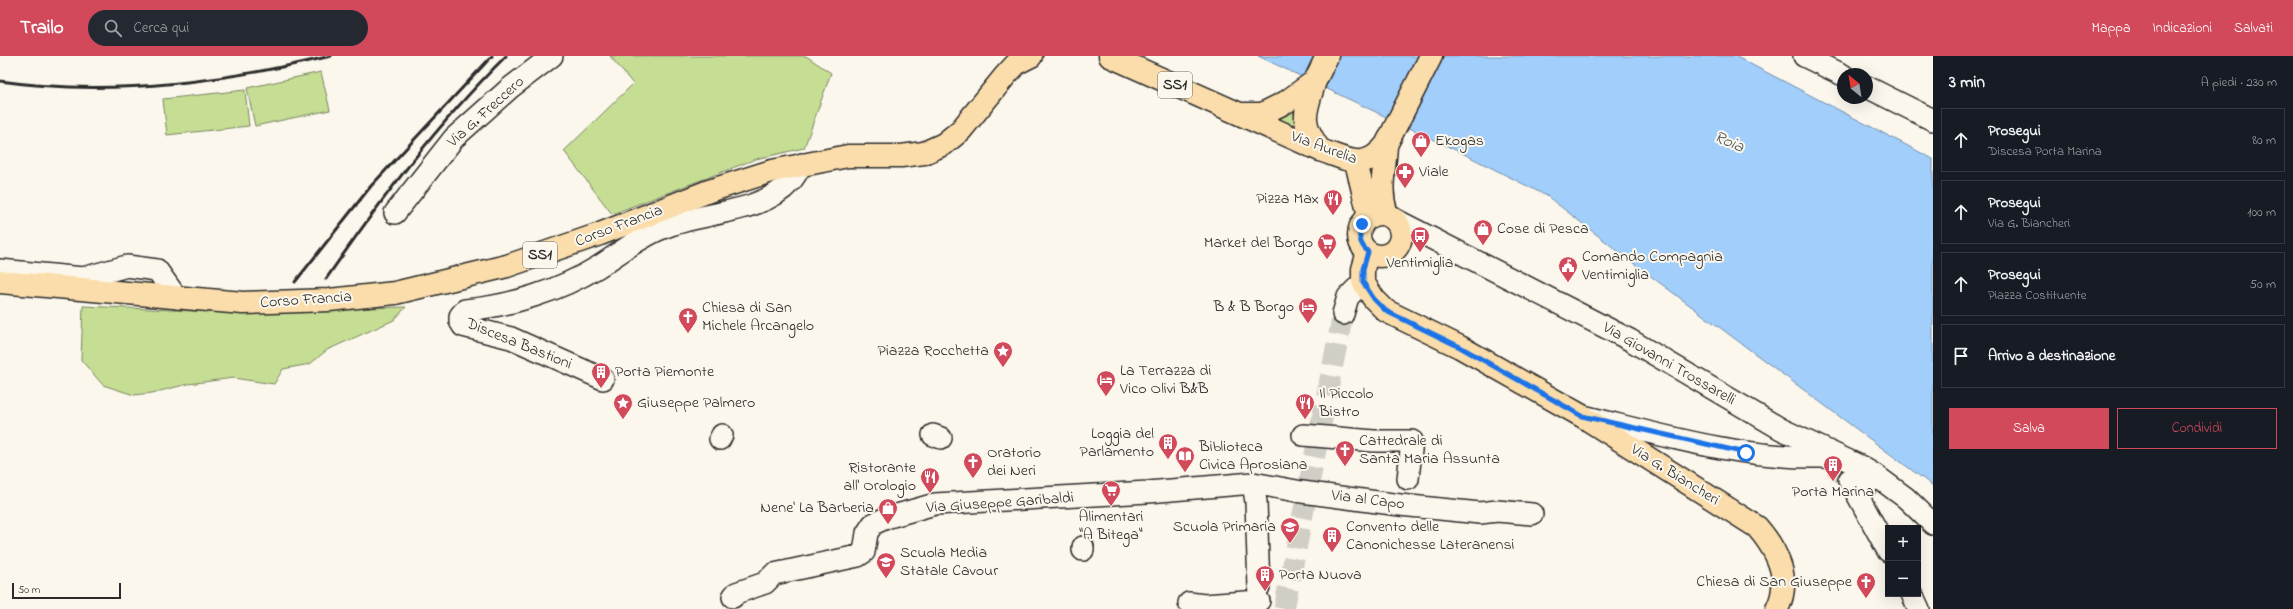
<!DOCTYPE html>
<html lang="it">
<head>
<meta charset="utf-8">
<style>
	body { margin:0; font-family:"Indie Flower",sans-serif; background:#242831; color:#f1f3f6 }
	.controls { position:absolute; right:12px; bottom:12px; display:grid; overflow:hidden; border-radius:0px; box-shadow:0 4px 16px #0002 }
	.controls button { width:36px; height:36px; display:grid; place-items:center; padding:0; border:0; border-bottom:1px solid #363941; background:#171b24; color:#f1f3f6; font:20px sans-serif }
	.compass { position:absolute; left:1837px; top:12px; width:36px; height:36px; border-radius:50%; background:#171b24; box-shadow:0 4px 16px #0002; rotate:330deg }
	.scale { position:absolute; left:12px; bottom:10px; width:109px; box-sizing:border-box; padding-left:4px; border:2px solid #2b2b2b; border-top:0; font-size:11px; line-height:14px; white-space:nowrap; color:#2b2b2b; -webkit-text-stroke:3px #fbf7ec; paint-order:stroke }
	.stop { position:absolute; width:12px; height:12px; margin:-9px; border:3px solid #1a73e8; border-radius:50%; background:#fff }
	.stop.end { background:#1a73e8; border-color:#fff; box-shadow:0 1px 4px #0008 }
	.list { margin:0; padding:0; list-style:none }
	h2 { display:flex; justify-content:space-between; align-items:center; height:52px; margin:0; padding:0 16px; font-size:17px }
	h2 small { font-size:13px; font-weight:400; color:#9ea1a6 }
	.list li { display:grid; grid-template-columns:26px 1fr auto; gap:12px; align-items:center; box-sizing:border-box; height:64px; margin:0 8px 8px; padding:0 8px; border:1px solid #363941; border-radius:0px }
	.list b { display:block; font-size:15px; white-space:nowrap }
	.list p { margin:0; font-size:13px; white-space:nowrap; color:#9ea1a6 }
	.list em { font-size:13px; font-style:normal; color:#9ea1a6 }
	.actions { display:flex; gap:8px; padding:12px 16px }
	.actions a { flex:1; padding:9px 0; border:1px solid #d1495b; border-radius:0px; text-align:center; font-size:14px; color:#d1495b }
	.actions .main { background:#d1495b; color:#fff }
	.icon { flex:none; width:22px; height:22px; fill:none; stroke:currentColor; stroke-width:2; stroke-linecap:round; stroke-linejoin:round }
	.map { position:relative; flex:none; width:1933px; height:553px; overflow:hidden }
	header { display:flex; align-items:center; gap:24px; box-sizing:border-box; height:56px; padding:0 20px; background:#d1495b; color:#fff }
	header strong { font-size:19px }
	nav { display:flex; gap:22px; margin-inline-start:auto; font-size:14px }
	.search { width:280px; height:36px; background:#242831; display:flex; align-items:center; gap:10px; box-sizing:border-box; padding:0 14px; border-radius:22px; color:#9ea1a6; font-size:15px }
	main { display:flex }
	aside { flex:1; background:#171b24 }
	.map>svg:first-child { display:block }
	.green { fill:#c6de94; stroke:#788460 }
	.water { fill:#a2cefc; stroke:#728da8 }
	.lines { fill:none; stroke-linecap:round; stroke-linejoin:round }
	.minor-tunnel { stroke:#d1cec5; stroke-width:21; stroke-dasharray:21 10; stroke-linecap:butt }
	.minor-casing { stroke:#2b2b2b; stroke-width:24 }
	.major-casing { stroke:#2b2b2b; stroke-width:25 }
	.minor { stroke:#fbf7ec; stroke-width:21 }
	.major { stroke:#fbddab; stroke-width:22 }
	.rail { stroke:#2b2b2b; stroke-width:3 }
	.route { stroke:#1a73e8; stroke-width:5 }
	.labels { text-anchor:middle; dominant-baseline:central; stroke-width:4; stroke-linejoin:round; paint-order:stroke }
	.shield { fill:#fbf7ec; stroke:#696865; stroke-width:1 }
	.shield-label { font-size:15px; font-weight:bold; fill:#2b2b2b }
	.street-label { font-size:16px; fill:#2b2b2b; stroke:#fbf7ec }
	.poi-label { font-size:16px; fill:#2b2b2b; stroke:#fbf7ec; text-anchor:start }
	.water-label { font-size:17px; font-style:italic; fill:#49545f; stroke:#fbf7ec }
</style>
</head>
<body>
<header>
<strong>Trailo</strong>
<div class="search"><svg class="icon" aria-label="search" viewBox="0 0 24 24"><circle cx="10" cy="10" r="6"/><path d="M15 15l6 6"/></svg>Cerca qui</div>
<nav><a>Mappa</a><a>Indicazioni</a><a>Salvati</a></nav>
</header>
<main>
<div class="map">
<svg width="1933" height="553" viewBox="0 0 1933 553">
	<rect width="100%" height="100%" fill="#fbf7ec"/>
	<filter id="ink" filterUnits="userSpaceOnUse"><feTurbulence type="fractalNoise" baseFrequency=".025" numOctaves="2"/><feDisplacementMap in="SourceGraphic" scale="8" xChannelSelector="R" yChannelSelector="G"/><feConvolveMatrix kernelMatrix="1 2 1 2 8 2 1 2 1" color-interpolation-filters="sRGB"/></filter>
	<g filter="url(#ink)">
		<path class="green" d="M 610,0 L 806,0 L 831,17 L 804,92 L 756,103 L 612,158 L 564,95 L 633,28 Z
			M 321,16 L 330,54 L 255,70 L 247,32 Z
			M 245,34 L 249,70 L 167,79 L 163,43 Z
			M 1293,54 L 1300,80 L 1267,66 Z
			M 83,250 L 215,256 L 406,251 L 394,264 L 327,294 L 310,308 L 283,313 L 274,328 L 233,322 L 188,328 L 152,337 L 134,339 L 103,329 L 81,304 Z"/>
		<path class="water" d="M 1258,0 L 1735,0 L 1933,103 L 1933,430 L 1637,210 L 1547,140 L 1466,99 Z"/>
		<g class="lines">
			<path class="minor-tunnel" d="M 1834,410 L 1849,424
				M 1284,553 L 1343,258"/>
			<defs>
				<path id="minor" d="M 1804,0 L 1843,19
					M 1867,31 L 1933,64
					M 395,157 L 454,82 L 510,32 L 552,0
					M 1396,164 L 1630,284 L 1781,373 L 1860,410 L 1875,419 L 1906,442 L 1933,468
					M 0,214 L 83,222 L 127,210 L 157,214 L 177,242
					M 1343,258 L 1348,241 L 1363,226
					M 603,323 L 511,282 L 463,270 L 460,265 L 460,260 L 465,254 C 510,250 559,235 598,211 C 619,198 639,181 663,172 C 700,156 762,158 790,126 C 795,121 798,114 802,108
					M 1587,361 C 1665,380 1743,403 1824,401 L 1829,395
					M 933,379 L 941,382
					M 1303,379 L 1374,385 L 1412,385 L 1408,423
					M 720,383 L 722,379
					M 1875,419 L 1858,440 L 1888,495
					M 1849,424 L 1858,440
					M 1253,427 L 1256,446 L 1259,531
					M 1083,494 L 1083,491
					M 1912,538 L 1919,553
					M 733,541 L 736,537 L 765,527 L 774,518 L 858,500 L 864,496 L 867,477 L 873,468 L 886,462 L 935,448 L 1148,436 L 1253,427 L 1302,436 L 1400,449 L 1480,457 L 1497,455 L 1532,458
					M 1189,547 L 1204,549 L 1259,545"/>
				<path id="major" d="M 1110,0 L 1320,94 C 1347,103 1365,116 1386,89 L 1431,0
					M 1315,25 C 1305,57 1299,65 1320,94
					M 1241,58 L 1262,58 L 1286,46 L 1315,25 L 1327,0
					M 1386,89 C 1385,115 1378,133 1387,158
					M 1356,106 L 1369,160
					M1359 179a21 21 0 1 1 42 0a21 21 0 1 1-42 0Z
					M 1368,196 L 1363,213 L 1363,226 L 1374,243 L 1386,255 L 1460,291 L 1582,360 L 1757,471 C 1777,494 1792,524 1777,553
					M 0,226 L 243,247 L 329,244 L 395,237 L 507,210 L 600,178 L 709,135 L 772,115 L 848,100 L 901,100 L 924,97 L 944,88 L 961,74 L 1005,20 L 1017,7 L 1031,0"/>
			</defs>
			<use href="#minor" class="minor-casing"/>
			<use href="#major" class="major-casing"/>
			<use href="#minor" class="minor"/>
			<use href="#major" class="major"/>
			<path class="rail" d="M 0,25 C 110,41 224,26 331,0
				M 326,223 C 380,145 438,67 506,0
				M 295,226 L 371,130 L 492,0"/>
		</g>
	</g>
	<g class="lines" filter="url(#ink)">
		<path class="route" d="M 1362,168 C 1358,180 1359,187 1368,196 L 1363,213 L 1363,226 L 1374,243 L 1386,255 L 1460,291 L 1582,360 L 1746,397"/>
	</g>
	<defs>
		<symbol id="shop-pin" viewBox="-11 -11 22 30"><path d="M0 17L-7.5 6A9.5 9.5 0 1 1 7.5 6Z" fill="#d1495b" stroke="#fbf7ec"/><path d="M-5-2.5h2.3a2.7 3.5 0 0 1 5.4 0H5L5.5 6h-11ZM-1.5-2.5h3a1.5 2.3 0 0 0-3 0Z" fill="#fff"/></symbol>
		<symbol id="pharmacy-pin" viewBox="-11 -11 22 30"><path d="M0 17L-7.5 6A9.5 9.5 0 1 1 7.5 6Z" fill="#d1495b" stroke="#fbf7ec"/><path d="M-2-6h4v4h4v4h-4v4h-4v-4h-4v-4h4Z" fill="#fff"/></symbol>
		<symbol id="restaurant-pin" viewBox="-11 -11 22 30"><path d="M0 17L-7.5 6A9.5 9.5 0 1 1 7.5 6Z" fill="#d1495b" stroke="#fbf7ec"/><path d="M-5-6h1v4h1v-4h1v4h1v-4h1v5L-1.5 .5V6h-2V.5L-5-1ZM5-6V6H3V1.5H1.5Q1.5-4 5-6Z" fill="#fff"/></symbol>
		<symbol id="bus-pin" viewBox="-11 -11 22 30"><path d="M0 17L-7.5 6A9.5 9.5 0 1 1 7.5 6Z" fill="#d1495b" stroke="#fbf7ec"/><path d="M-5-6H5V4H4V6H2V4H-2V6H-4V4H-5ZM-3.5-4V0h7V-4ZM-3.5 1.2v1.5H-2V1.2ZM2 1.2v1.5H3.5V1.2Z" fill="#fff"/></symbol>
		<symbol id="supermarket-pin" viewBox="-11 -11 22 30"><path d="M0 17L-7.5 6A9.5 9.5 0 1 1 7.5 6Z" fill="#d1495b" stroke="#fbf7ec"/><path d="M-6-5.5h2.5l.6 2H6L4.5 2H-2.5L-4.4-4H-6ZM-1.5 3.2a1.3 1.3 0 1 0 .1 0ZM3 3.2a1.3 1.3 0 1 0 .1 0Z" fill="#fff"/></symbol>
		<symbol id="civic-pin" viewBox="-11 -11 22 30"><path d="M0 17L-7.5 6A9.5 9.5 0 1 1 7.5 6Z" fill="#d1495b" stroke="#fbf7ec"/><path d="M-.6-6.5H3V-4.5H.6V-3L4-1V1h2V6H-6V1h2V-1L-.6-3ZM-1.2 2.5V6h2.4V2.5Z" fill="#fff"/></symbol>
		<symbol id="hotel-pin" viewBox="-11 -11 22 30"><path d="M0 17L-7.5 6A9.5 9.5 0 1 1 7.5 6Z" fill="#d1495b" stroke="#fbf7ec"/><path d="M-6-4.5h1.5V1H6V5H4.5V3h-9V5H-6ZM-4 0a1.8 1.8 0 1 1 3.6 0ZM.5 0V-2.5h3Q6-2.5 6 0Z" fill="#fff"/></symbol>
		<symbol id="church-pin" viewBox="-11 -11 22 30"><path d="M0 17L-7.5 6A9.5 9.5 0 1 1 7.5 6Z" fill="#d1495b" stroke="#fbf7ec"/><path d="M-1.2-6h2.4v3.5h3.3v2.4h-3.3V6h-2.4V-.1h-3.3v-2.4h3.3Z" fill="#fff"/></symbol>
		<symbol id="sight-pin" viewBox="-11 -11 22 30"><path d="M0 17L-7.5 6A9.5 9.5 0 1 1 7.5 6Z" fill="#d1495b" stroke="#fbf7ec"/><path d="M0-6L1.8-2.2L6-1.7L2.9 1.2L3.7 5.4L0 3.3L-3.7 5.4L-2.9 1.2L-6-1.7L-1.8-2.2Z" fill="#fff"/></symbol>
		<symbol id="building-pin" viewBox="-11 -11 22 30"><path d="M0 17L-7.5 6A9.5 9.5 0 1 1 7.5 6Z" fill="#d1495b" stroke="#fbf7ec"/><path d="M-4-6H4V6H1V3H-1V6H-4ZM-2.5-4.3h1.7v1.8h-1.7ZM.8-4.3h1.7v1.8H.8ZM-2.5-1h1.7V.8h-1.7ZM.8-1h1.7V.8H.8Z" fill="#fff"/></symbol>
		<symbol id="library-pin" viewBox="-11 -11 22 30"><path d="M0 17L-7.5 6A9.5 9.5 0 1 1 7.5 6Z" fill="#d1495b" stroke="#fbf7ec"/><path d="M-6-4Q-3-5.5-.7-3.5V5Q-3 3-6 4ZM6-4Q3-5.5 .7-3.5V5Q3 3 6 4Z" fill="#fff"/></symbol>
		<symbol id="school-pin" viewBox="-11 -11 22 30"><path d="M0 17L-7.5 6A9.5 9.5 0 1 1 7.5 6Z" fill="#d1495b" stroke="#fbf7ec"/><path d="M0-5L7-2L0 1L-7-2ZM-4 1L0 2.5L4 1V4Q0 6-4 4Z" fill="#fff"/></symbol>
	</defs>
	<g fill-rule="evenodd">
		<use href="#shop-pin" x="1410" y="74" width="22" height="30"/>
		<use href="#pharmacy-pin" x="1394" y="105" width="22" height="30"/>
		<use href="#restaurant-pin" x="1322" y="132" width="22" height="30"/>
		<use href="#shop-pin" x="1472" y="162" width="22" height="30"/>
		<use href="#bus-pin" x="1409" y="169" width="22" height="30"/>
		<use href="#supermarket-pin" x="1316" y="176" width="22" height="30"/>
		<use href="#civic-pin" x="1557" y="199" width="22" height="30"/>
		<use href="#hotel-pin" x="1297" y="240" width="22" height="30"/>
		<use href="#church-pin" x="677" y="250" width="22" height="30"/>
		<use href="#sight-pin" x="992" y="284" width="22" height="30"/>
		<use href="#building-pin" x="590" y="305" width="22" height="30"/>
		<use href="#hotel-pin" x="1095" y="313" width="22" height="30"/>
		<use href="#sight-pin" x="612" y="336" width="22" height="30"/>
		<use href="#restaurant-pin" x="1294" y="336" width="22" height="30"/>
		<use href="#building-pin" x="1157" y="376" width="22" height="30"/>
		<use href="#church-pin" x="1334" y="383" width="22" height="30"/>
		<use href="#library-pin" x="1174" y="389" width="22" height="30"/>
		<use href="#church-pin" x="962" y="395" width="22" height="30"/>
		<use href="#building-pin" x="1822" y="398" width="22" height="30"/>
		<use href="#restaurant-pin" x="919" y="410" width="22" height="30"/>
		<use href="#supermarket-pin" x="1100" y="423" width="22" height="30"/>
		<use href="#shop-pin" x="877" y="441" width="22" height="30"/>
		<use href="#school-pin" x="1279" y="460" width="22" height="30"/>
		<use href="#building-pin" x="1321" y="469" width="22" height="30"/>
		<use href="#school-pin" x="875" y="495" width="22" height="30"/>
		<use href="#building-pin" x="1254" y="508" width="22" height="30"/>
		<use href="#church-pin" x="1855" y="515" width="22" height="30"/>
	</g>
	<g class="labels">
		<g class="shield">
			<rect x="1158" y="16" width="34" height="26" rx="3"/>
			<rect x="523" y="186" width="34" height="26" rx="3"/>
		</g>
		<g class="shield-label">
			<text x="1175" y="29">SS1</text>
			<text x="540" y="199">SS1</text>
		</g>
		<g class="street-label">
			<text transform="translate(486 56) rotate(-42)">Via G. Freccero</text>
			<text transform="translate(1324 92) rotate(20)">Via Aurelia</text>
			<text transform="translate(619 170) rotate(-21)">Corso Francia</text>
			<text transform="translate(306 244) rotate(-4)">Corso Francia</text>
			<text transform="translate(519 288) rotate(22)">Discesa Bastioni</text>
			<text transform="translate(1669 308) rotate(30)">Via Giovanni Trossarelli</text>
			<text transform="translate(1675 419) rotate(32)">Via G. Biancheri</text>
			<text transform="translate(1368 444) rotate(7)">Via al Capo</text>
			<text transform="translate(1000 447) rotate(-4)">Via Giuseppe Garibaldi</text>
		</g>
		<g class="poi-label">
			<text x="1435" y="85">Ekogas</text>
			<text x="1419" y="116">Viale</text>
			<text x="1319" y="143" text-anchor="end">Pizza Max</text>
			<text x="1497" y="173">Cose di Pesca</text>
			<text x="1313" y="187" text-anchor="end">Market del Borgo</text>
			<text x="1582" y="201">Comando Compagnia<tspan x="1582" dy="18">Ventimiglia</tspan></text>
			<text x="1420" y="207" text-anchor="middle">Ventimiglia</text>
			<text x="1294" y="251" text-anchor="end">B &amp; B Borgo</text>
			<text x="702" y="252">Chiesa di San<tspan x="702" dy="18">Michele Arcangelo</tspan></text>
			<text x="989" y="295" text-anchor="end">Piazza Rocchetta</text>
			<text x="1120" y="315">La Terrazza di<tspan x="1120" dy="18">Vico Olivi B&amp;B</tspan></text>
			<text x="615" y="316">Porta Piemonte</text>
			<text x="1319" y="338">Il Piccolo<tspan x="1319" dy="18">Bistro</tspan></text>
			<text x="637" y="347">Giuseppe Palmero</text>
			<text x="1154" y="378" text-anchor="end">Loggia del<tspan x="1154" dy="18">Parlamento</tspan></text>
			<text x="1359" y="385">Cattedrale di<tspan x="1359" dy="18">Santa Maria Assunta</tspan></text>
			<text x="1199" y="391">Biblioteca<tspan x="1199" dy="18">Civica Aprosiana</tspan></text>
			<text x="987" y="397">Oratorio<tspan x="987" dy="18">dei Neri</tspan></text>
			<text x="916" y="412" text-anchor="end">Ristorante<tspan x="916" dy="18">all' Orologio</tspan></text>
			<text x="1833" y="436" text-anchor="middle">Porta Marina</text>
			<text x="874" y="452" text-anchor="end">Nene' La Barberia</text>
			<text x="1111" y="461" text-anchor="middle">Alimentari<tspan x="1111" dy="18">"A Bitega"</tspan></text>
			<text x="1276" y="471" text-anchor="end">Scuola Primaria</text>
			<text x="1346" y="471">Convento delle<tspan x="1346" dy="18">Canonichesse Lateranensi</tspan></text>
			<text x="900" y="497">Scuola Media<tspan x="900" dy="18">Statale Cavour</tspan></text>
			<text x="1279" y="519">Porta Nuova</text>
			<text x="1852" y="526" text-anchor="end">Chiesa di San Giuseppe</text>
		</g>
		<g class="water-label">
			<text transform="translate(1729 86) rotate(24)">Roia</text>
		</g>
	</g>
</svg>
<div class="controls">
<button>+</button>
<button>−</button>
</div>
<svg class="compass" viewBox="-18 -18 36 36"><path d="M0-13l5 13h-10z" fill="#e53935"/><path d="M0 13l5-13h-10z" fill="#9ea1a6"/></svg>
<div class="scale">50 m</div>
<div class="stop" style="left:1746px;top:397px"></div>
<div class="stop end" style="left:1362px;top:168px"></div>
</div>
<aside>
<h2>3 min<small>A piedi · 230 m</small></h2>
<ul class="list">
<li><svg class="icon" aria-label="ahead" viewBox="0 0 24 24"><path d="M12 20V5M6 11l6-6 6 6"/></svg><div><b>Prosegui</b><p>Discesa Porta Marina</p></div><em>80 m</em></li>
<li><svg class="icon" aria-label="ahead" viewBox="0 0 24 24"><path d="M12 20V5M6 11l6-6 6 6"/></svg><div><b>Prosegui</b><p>Via G. Biancheri</p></div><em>100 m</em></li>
<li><svg class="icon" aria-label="ahead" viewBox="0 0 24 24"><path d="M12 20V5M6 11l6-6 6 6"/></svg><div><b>Prosegui</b><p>Piazza Costituente</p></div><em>50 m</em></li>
<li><svg class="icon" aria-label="arrive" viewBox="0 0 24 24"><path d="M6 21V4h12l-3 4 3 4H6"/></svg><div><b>Arrivo a destinazione</b></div></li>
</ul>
<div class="actions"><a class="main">Salva</a><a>Condividi</a></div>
</aside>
</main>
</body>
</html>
